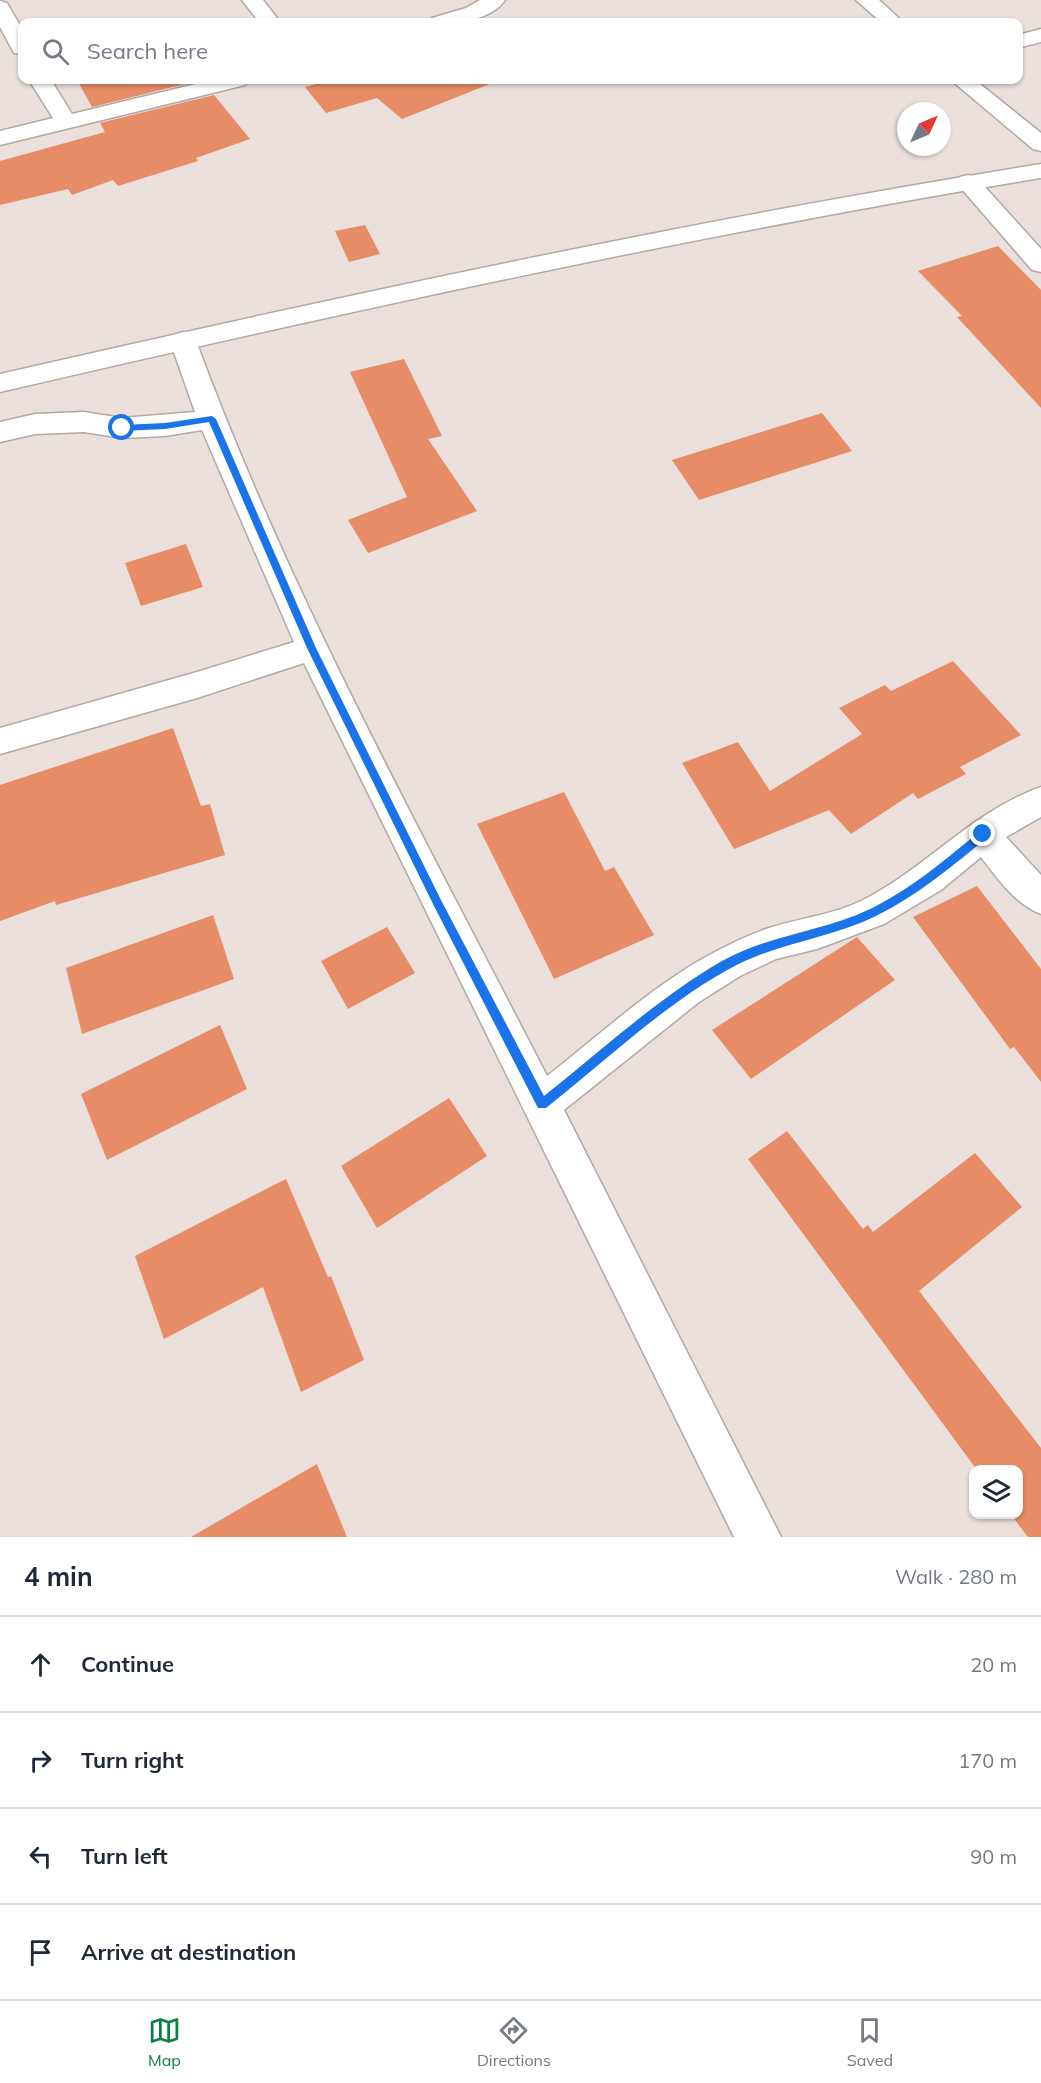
<!DOCTYPE html>
<html lang="en">
<head>
<meta charset="utf-8">
<style>
	body { margin:0; font-family:Mulish,sans-serif; background:#f6f6f7; color:#1f2937 }
	.controls { position:absolute; right:18px; bottom:18px; display:grid; overflow:hidden; border-radius:12px; box-shadow:0 2px 4px #0004 }
	.controls button { width:54px; height:54px; display:grid; place-items:center; padding:0; border:0; border-bottom:2px solid #e0e1e3; background:#fff; color:#1f2937; font:30px sans-serif }
	.compass { position:absolute; left:897px; top:102px; width:54px; height:54px; border-radius:50%; background:#fff; box-shadow:0 2px 4px #0004; rotate:46deg }
	.stop { position:absolute; width:18px; height:18px; margin:-14px; border:4px solid #1a73e8; border-radius:50%; background:#fff }
	.stop.end { background:#1a73e8; border-color:#fff; box-shadow:0 2px 6px #0008 }
	.list { margin:0; padding:0; list-style:none }
	h2 { display:flex; justify-content:space-between; align-items:center; height:78px; margin:0; padding:0 24px; font-size:26px }
	h2 small { font-size:20px; font-weight:400; color:#747a83 }
	.list li { display:grid; grid-template-columns:39px 1fr auto; gap:18px; align-items:center; box-sizing:border-box; height:96px; padding:0 24px; border-top:2px solid #e0e1e3 }
	.list b { display:block; font-size:22px; white-space:nowrap }
	.list em { font-size:20px; font-style:normal; color:#747a83 }
	.icon { flex:none; width:33px; height:33px; fill:none; stroke:currentColor; stroke-width:2; stroke-linecap:round; stroke-linejoin:round }
	.map { position:relative; flex:none; width:1041px; height:1537px; overflow:hidden }
	.search { position:absolute; background:#fff; box-shadow:0 2px 4px #0004; left:18px; right:18px; top:18px; height:66px; display:flex; align-items:center; gap:15px; box-sizing:border-box; padding:0 21px; border-radius:12px; color:#747a83; font-size:22px }
	.sheet { height:462px; background:#fff }
	nav { display:flex; justify-content:space-around; align-items:center; box-sizing:border-box; height:84px; border-top:2px solid #e0e1e3; background:#fff; font-size:16px; color:#747a83 }
	nav a { display:grid; justify-items:center; gap:3px }
	nav .on { color:#0b8043 }
	.map>svg:first-child { display:block }
	.building { fill:#e68c66 }
	.lines { fill:none; stroke-linecap:round; stroke-linejoin:round }
	.minor-casing { stroke:#b2a8a4; stroke-width:3 }
	.tertiary-casing { stroke:#b2a8a4; stroke-width:3 }
	.minor { fill:#fff; fill-rule:evenodd }
	.tertiary { fill:#fff; fill-rule:evenodd }
	.route { fill:#1a73e8 }
</style>
</head>
<body>
<div class="map">
<svg width="1041" height="1537" viewBox="0 0 1041 1537">
	<rect width="100%" height="100%" fill="#eadfdb"/>
	<path class="building" d="M 77,80 L 201,80 L 92,107 Z
		M 331,80 L 496,80 L 497,81 L 402,119 L 377,98 L 326,113 L 305,87 Z
		M 214,95 L 250,139 L 196,158 L 198,161 L 118,186 L 113,180 L 72,195 L 68,189 L 0,205 L 0,161 L 105,132 L 100,123 Z
		M 365,225 L 380,254 L 349,262 L 335,231 Z
		M 998,246 L 1041,290 L 1041,408 L 957,317 L 962,316 L 918,271 Z
		M 404,359 L 442,436 L 428,439 L 477,511 L 368,553 L 348,520 L 407,497 L 350,372 Z
		M 822,413 L 852,451 L 699,500 L 672,460 Z
		M 186,544 L 203,587 L 141,606 L 125,563 Z
		M 953,661 L 1021,735 L 960,767 L 966,774 L 918,799 L 913,793 L 851,834 L 829,810 L 734,849 L 682,763 L 738,742 L 770,791 L 862,734 L 839,708 L 885,685 L 891,691 Z
		M 173,728 L 201,806 L 210,804 L 225,855 L 56,905 L 55,901 L 0,921 L 0,785 Z
		M 564,792 L 605,871 L 614,867 L 654,935 L 554,979 L 477,824 Z
		M 977,886 L 1041,969 L 1041,1082 L 1014,1047 L 1010,1049 L 913,917 Z
		M 213,915 L 234,979 L 82,1034 L 66,968 Z
		M 387,927 L 415,973 L 348,1009 L 321,961 Z
		M 857,937 L 895,980 L 751,1079 L 712,1030 Z
		M 220,1025 L 247,1089 L 107,1160 L 81,1094 Z
		M 449,1098 L 487,1156 L 377,1228 L 341,1166 Z
		M 787,1131 L 863,1229 L 868,1225 L 873,1232 L 975,1153 L 1022,1207 L 919,1291 L 1041,1448 L 1041,1537 L 1028,1537 L 1011,1515 L 1018,1515 L 1018,1470 L 977,1470 L 748,1159 Z
		M 286,1179 L 328,1277 L 331,1276 L 364,1360 L 301,1392 L 263,1287 L 164,1339 L 135,1256 Z
		M 317,1464 L 347,1537 L 191,1537 Z"/>
	<g class="lines">
		<defs>
			<path id="minor" d="M 242,0 L 263,0 L 280,22 L 259,22 Z
				M 480,0 L 505,0 C 490,22 452,24 429,22 L 432,18 L 466,8 Z
				M 856,0 L 879,0 L 903,22 L 881,22 Z
				M 0,1 L 7,3 L 22,29 L 22,54 L 14,53 L 0,27 Z
				M 1041,29 L 1041,42 L 1018,48 L 1018,35 Z
				M 29,80 L 51,80 L 72,114 L 212,80 L 248,80 L 245,85 L 0,145 L 0,131 L 53,118 Z
				M 951,80 L 975,80 L 1041,133 L 1041,151 L 1033,149 Z
				M 968,175 L 976,177 L 1041,249 L 1041,272 L 1032,270 L 960,187 L 956,182 L 960,177 Z
				M 183,332 L 192,335 L 196,341 C 290,596 423,835 547,1076 C 600,1035 655,983 715,952 C 732,943 751,934 769,928 C 800,918 832,915 861,901 C 926,869 972,811 1041,787 L 1041,817 L 1006,837 L 1041,875 L 1041,914 C 1015,904 997,878 981,857 L 941,890 L 884,924 L 817,949 L 776,959 L 740,976 L 699,1002 L 564,1110 L 781,1537 L 734,1537 L 304,663 L 197,698 L 0,754 L 0,728 L 197,672 L 294,642 L 202,430 L 165,436 L 122,438 L 84,432 L 35,434 L 0,442 L 0,422 L 35,414 L 84,412 L 122,418 L 195,412 L 170,341 L 174,335 Z"/>
			<path id="tertiary" d="M 1041,164 L 1041,178 C 692,235 345,312 0,392 L 0,374 C 345,295 692,220 1041,164 Z"/>
		</defs>
		<use href="#minor" class="minor-casing"/>
		<use href="#tertiary" class="tertiary-casing"/>
		<use href="#minor" class="minor"/>
		<use href="#tertiary" class="tertiary"/>
	</g>
	<path class="route" d="M 212,416 L 216,419 L 316,648 L 442,902 L 544,1096 C 602,1050 658,998 722,961 C 768,935 821,932 868,910 C 910,890 945,860 980,831 L 987,831 L 987,838 C 952,866 917,896 876,916 C 829,939 776,943 731,968 C 666,1003 604,1062 546,1108 L 538,1108 L 435,908 L 307,648 L 209,422 L 165,429 L 122,431 L 117,428 L 122,425 L 165,423 Z"/>
</svg>
<div class="controls">
<button><svg class="icon" aria-label="layers" viewBox="0 0 24 24"><path d="M12 4l9 5-9 5-9-5zM3 14l9 5 9-5"/></svg></button>
</div>
<svg class="compass" viewBox="-18 -18 36 36"><path d="M0-13l5 13h-10z" fill="#e53935"/><path d="M0 13l5-13h-10z" fill="#747a83"/></svg>
<div class="stop" style="left:122px;top:428px"></div>
<div class="stop end" style="left:983px;top:834px"></div>
<div class="search"><svg class="icon" aria-label="search" viewBox="0 0 24 24"><circle cx="10" cy="10" r="6"/><path d="M15 15l6 6"/></svg>Search here</div>
</div>
<section class="sheet">
<h2>4 min<small>Walk · 280 m</small></h2>
<ul class="list">
<li><svg class="icon" aria-label="ahead" viewBox="0 0 24 24"><path d="M12 20V5M6 11l6-6 6 6"/></svg><div><b>Continue</b></div><em>20 m</em></li>
<li><svg class="icon" aria-label="right" viewBox="0 0 24 24"><path d="M7 20v-9h11M14 6l5 5-5 5"/></svg><div><b>Turn right</b></div><em>170 m</em></li>
<li><svg class="icon" aria-label="left" viewBox="0 0 24 24"><path d="M17 20v-9H6M10 6l-5 5 5 5"/></svg><div><b>Turn left</b></div><em>90 m</em></li>
<li><svg class="icon" aria-label="arrive" viewBox="0 0 24 24"><path d="M6 21V4h12l-3 4 3 4H6"/></svg><div><b>Arrive at destination</b></div></li>
</ul>
</section>
<nav>
<a class="on"><svg class="icon" aria-label="map" viewBox="0 0 24 24"><path d="M3 6l6-2 6 2 6-2v14l-6 2-6-2-6 2zM9 4v14M15 6v14"/></svg>Map</a>
<a><svg class="icon" aria-label="directions" viewBox="0 0 24 24"><path d="M12 3l9 9-9 9-9-9zM9 14v-3h6M13 9l2 2-2 2"/></svg>Directions</a>
<a><svg class="icon" aria-label="saved" viewBox="0 0 24 24"><path d="M7 4h10v16l-5-4-5 4z"/></svg>Saved</a>
</nav>
</body>
</html>
